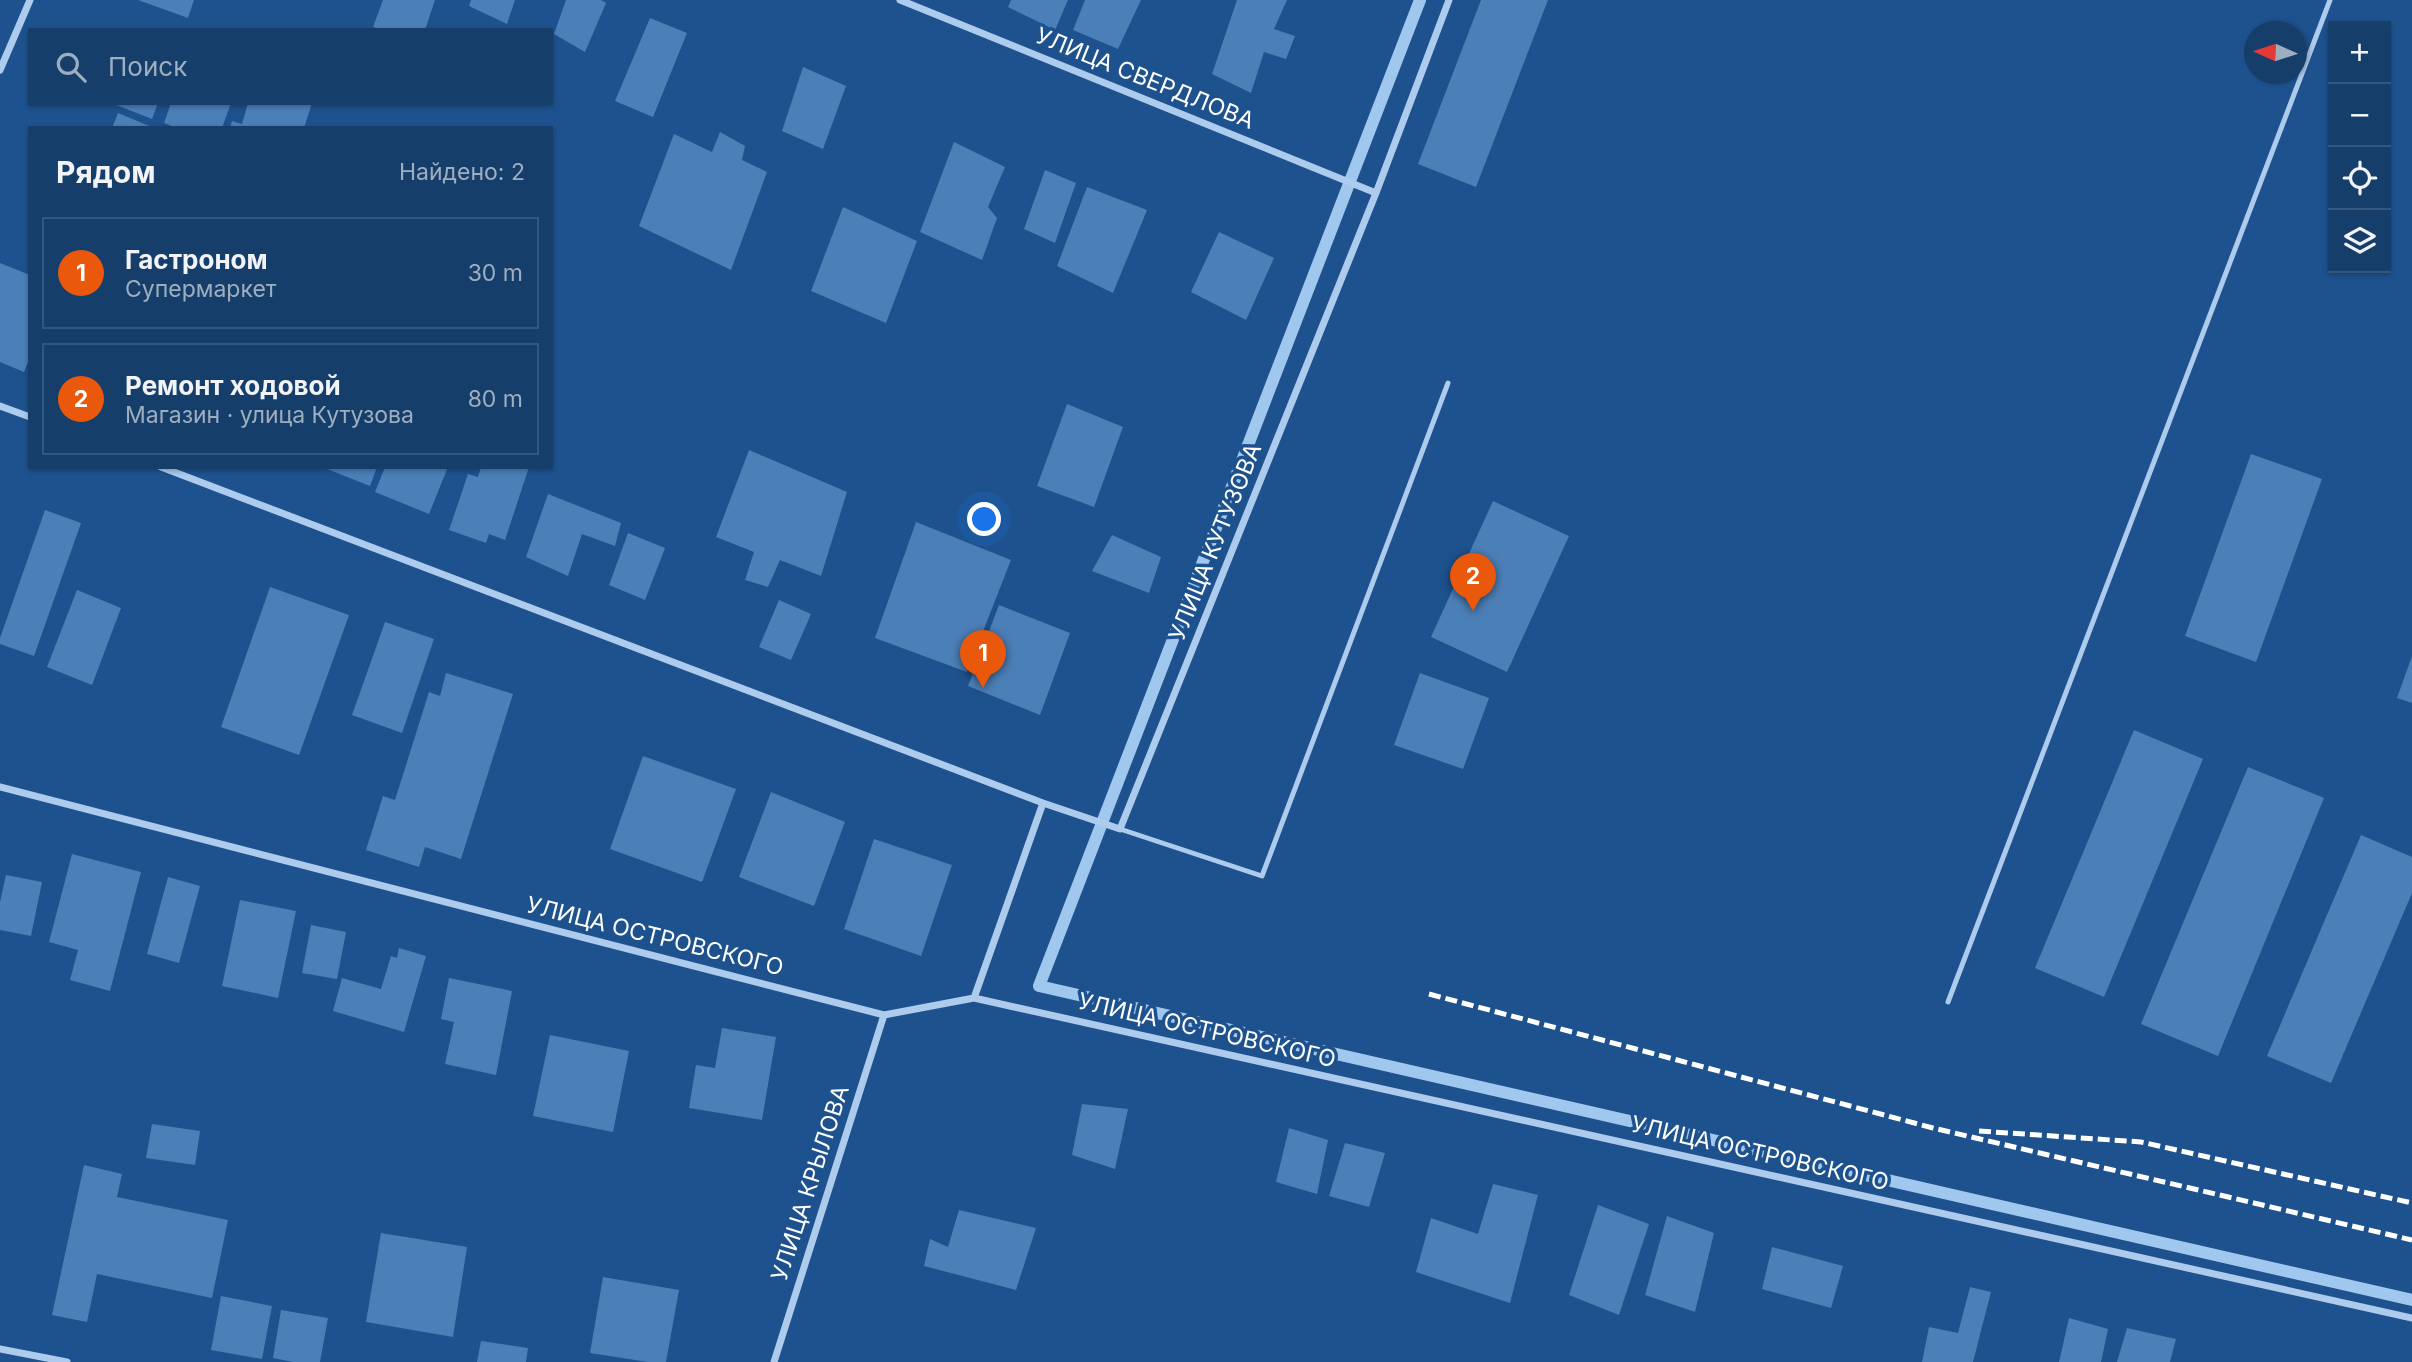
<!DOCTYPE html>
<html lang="ru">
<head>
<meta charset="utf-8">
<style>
	body { margin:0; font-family:Inter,sans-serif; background:#234972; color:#f1f3f6 }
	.controls { position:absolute; right:21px; top:21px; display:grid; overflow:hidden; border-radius:0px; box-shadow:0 2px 5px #0004 }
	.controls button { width:63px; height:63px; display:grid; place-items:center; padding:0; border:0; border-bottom:2px solid #35577e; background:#163e6a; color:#f1f3f6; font:35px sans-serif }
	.compass { position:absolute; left:2244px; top:21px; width:63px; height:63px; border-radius:50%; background:#163e6a; box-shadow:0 2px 5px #0004; rotate:273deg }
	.you { position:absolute; left:985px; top:520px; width:24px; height:24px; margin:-18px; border:5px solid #fff; border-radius:50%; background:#1a73e8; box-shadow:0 0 0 10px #1a73e833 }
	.badge { display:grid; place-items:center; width:46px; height:46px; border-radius:50%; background:#ea580c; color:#fff; font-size:23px; font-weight:700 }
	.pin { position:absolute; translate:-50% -58px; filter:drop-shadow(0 2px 4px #0008) }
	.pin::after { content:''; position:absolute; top:37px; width:24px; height:21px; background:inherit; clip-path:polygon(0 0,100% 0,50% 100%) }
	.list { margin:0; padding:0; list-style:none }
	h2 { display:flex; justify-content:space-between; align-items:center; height:91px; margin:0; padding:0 28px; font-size:30px }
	h2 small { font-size:23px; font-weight:400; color:#9eaec1 }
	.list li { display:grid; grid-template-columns:46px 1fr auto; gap:21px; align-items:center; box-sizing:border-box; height:112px; margin:0 14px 14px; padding:0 14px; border:2px solid #35577e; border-radius:0px }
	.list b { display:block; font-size:26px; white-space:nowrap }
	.list p { margin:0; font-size:23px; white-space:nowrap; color:#9eaec1 }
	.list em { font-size:23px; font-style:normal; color:#9eaec1 }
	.icon { flex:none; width:38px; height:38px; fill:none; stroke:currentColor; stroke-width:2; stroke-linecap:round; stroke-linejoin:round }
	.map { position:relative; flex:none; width:2412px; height:1362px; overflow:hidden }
	.search { position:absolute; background:#163e6a; box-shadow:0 2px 5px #0004; left:28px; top:28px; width:525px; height:77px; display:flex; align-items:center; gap:18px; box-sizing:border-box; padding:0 24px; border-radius:0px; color:#9eaec1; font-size:26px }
	.panel { position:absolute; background:#163e6a; box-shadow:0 2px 5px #0004; left:28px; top:126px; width:525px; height:343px; border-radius:0px }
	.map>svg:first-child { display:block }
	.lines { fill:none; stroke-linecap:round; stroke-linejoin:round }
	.stream { stroke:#a0c7ee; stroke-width:12 }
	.building { fill:#4b7fb7 }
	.lane { stroke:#accbed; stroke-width:5 }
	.street { stroke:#accbed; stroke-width:7 }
	.rail { stroke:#fff; stroke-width:5; stroke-dasharray:12 5; stroke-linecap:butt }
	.labels { text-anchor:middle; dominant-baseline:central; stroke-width:7; stroke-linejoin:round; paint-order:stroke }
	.street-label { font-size:23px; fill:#fff; stroke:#1e528e }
</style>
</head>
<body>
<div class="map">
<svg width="2412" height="1362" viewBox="0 0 2412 1362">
	<rect width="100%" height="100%" fill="#1e528e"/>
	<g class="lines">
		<path class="stream" d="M 1420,0 L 1039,986 L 2412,1300"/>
	</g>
	<path class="building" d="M 138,0 L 194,0 L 188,18 Z
		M 383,0 L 435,0 L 425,30 L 382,30 L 373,27 Z
		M 471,0 L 515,0 L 507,24 L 469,6 Z
		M 566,0 L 601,0 L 606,3 L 585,52 L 554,34 Z
		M 1011,0 L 1068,0 L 1055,30 L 1008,7 Z
		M 1085,0 L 1141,0 L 1118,49 L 1073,30 Z
		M 1237,0 L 1287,0 L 1274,29 L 1295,36 L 1286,59 L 1264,52 L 1251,93 L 1212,74 Z
		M 1481,0 L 1548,0 L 1476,187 L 1418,164 Z
		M 650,18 L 687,33 L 653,117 L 615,101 Z
		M 803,67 L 846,86 L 823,149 L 782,131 Z
		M 111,103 L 158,103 L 152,119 Z
		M 171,103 L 231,103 L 222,128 L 177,128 L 164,123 Z
		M 248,103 L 312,103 L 304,128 L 230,128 L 232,121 L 242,124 Z
		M 118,113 L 154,128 L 112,128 Z
		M 720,132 L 745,146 L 742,160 L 767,172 L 731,270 L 639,226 L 674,134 L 712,152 Z
		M 954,142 L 1005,167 L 988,207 L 997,218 L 982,260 L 920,232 Z
		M 1045,170 L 1076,183 L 1055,243 L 1024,229 Z
		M 1087,187 L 1147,210 L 1113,293 L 1057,266 Z
		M 843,207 L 917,241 L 886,323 L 811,291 Z
		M 1219,232 L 1274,258 L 1246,320 L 1191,292 Z
		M 0,263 L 30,275 L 30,357 L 24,372 L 0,362 Z
		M 1067,404 L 1123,427 L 1094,507 L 1037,486 Z
		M 749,450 L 847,492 L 821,576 L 780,560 L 768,587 L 745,580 L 754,552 L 716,537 Z
		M 2251,454 L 2322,479 L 2256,662 L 2185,636 Z
		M 322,467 L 377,467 L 370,486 Z
		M 385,467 L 448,467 L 429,514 L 375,492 Z
		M 481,467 L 529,467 L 505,540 L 489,534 L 486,543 L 449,530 L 468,474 L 478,477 Z
		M 548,494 L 621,523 L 615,546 L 582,534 L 568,576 L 526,557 Z
		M 1493,501 L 1569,536 L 1507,672 L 1431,637 Z
		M 45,510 L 81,523 L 34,656 L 0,644 L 0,638 Z
		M 916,522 L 1011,560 L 967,672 L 875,638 Z
		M 628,533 L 665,548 L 645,600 L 609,585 Z
		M 1112,535 L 1161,557 L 1149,593 L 1092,571 Z
		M 270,587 L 349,615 L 299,755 L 221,727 Z
		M 77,590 L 121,608 L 92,685 L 47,667 Z
		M 779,600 L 811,614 L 791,660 L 759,647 Z
		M 999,605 L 1070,633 L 1040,715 L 968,686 Z
		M 385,622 L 434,639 L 402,733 L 352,715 Z
		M 2412,656 L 2412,703 L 2397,698 Z
		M 446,673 L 513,694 L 461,859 L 425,847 L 419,867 L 366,850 L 383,796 L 395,800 L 429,692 L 440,696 Z
		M 1420,673 L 1489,698 L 1463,769 L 1394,745 Z
		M 2134,730 L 2203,759 L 2104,997 L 2035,968 Z
		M 643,756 L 736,789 L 702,882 L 610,849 Z
		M 2248,767 L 2324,798 L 2218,1056 L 2141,1024 Z
		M 771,792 L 845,822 L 814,906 L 739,877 Z
		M 2361,835 L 2412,857 L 2412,893 L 2331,1083 L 2267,1056 Z
		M 874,839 L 952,865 L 921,956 L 844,929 Z
		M 72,854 L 141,872 L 110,991 L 70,980 L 78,950 L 49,942 Z
		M 6,875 L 42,882 L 31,936 L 0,930 L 0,902 Z
		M 168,877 L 200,886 L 179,963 L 147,954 Z
		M 240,900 L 296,911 L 278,998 L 222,986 Z
		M 311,925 L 346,932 L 337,979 L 302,973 Z
		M 399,948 L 426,956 L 404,1032 L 333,1011 L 342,978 L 381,989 L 391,956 L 397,958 Z
		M 449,978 L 512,991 L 496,1075 L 445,1064 L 454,1022 L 441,1019 Z
		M 722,1028 L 776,1037 L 762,1120 L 689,1108 L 696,1065 L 715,1068 Z
		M 550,1035 L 629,1051 L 613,1132 L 533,1116 Z
		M 1082,1104 L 1128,1109 L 1115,1169 L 1072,1155 Z
		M 152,1124 L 200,1131 L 195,1165 L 146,1158 Z
		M 1289,1128 L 1328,1140 L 1317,1194 L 1276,1182 Z
		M 1345,1143 L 1385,1153 L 1369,1207 L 1329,1196 Z
		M 84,1165 L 122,1174 L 117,1197 L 228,1220 L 212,1298 L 97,1274 L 87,1322 L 52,1315 Z
		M 1493,1184 L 1538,1195 L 1510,1303 L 1416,1272 L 1431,1218 L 1478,1234 Z
		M 1598,1205 L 1649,1224 L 1619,1315 L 1569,1295 Z
		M 959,1210 L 1036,1228 L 1016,1290 L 924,1266 L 930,1239 L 948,1247 Z
		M 1667,1216 L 1714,1233 L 1695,1312 L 1645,1295 Z
		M 381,1233 L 467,1247 L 453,1337 L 366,1322 Z
		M 1772,1247 L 1843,1266 L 1831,1308 L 1762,1289 Z
		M 603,1277 L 679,1290 L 666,1362 L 648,1362 L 590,1353 Z
		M 1970,1287 L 1991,1292 L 1973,1362 L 1922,1362 L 1929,1327 L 1958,1333 Z
		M 221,1296 L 272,1306 L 262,1359 L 211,1350 Z
		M 281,1310 L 328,1318 L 320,1362 L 293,1362 L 273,1358 Z
		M 2069,1318 L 2108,1329 L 2101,1362 L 2059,1362 Z
		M 2127,1328 L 2176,1339 L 2170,1362 L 2117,1362 Z
		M 481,1341 L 528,1348 L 526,1362 L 477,1362 Z"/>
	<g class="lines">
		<path class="lane" d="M 1120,829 L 1262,876 L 1448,383
			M 1948,1002 L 2330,0"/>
		<path class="street" d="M 900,0 L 1376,193
			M 0,70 L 30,0
			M 0,406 L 30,417
			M 161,467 L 1043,803
			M 0,787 L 884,1015 L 974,998 L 2412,1318
			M 974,998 L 1043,803 L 1120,829 L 1376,193 L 1449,0
			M 0,1349 L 67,1362
			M 774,1362 L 884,1015"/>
		<path class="rail" d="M 1429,994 L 1933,1128 L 2412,1240
			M 1979,1131 L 2141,1142 L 2412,1203"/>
	</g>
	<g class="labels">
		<g class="street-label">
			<text transform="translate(1145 78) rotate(22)">УЛИЦА СВЕРДЛОВА</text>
			<text transform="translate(1215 542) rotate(-68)">УЛИЦА КУТУЗОВА</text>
			<text transform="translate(655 936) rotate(14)">УЛИЦА ОСТРОВСКОГО</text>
			<text transform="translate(1207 1030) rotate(13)">УЛИЦА ОСТРОВСКОГО</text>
			<text transform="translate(1760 1153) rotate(13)">УЛИЦА ОСТРОВСКОГО</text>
			<text transform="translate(810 1183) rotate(-72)">УЛИЦА КРЫЛОВА</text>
		</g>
	</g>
</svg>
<div class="controls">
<button>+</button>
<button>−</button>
<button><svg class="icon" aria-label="locate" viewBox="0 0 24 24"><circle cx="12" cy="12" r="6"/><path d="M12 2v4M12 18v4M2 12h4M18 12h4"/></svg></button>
<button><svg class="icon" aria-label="layers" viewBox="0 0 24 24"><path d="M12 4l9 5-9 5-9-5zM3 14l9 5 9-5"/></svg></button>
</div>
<svg class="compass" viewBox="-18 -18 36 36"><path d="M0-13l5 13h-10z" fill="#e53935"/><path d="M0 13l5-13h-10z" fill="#9eaec1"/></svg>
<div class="you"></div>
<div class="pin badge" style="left:983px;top:688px">1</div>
<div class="pin badge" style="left:1473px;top:611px">2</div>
<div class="search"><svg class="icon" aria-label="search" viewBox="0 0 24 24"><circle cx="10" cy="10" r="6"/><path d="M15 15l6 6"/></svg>Поиск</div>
<section class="panel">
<h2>Рядом<small>Найдено: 2</small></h2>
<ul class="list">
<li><span class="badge">1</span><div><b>Гастроном</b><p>Супермаркет</p></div><em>30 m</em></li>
<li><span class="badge">2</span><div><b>Ремонт ходовой</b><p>Магазин · улица Кутузова</p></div><em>80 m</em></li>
</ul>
</section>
</div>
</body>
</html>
